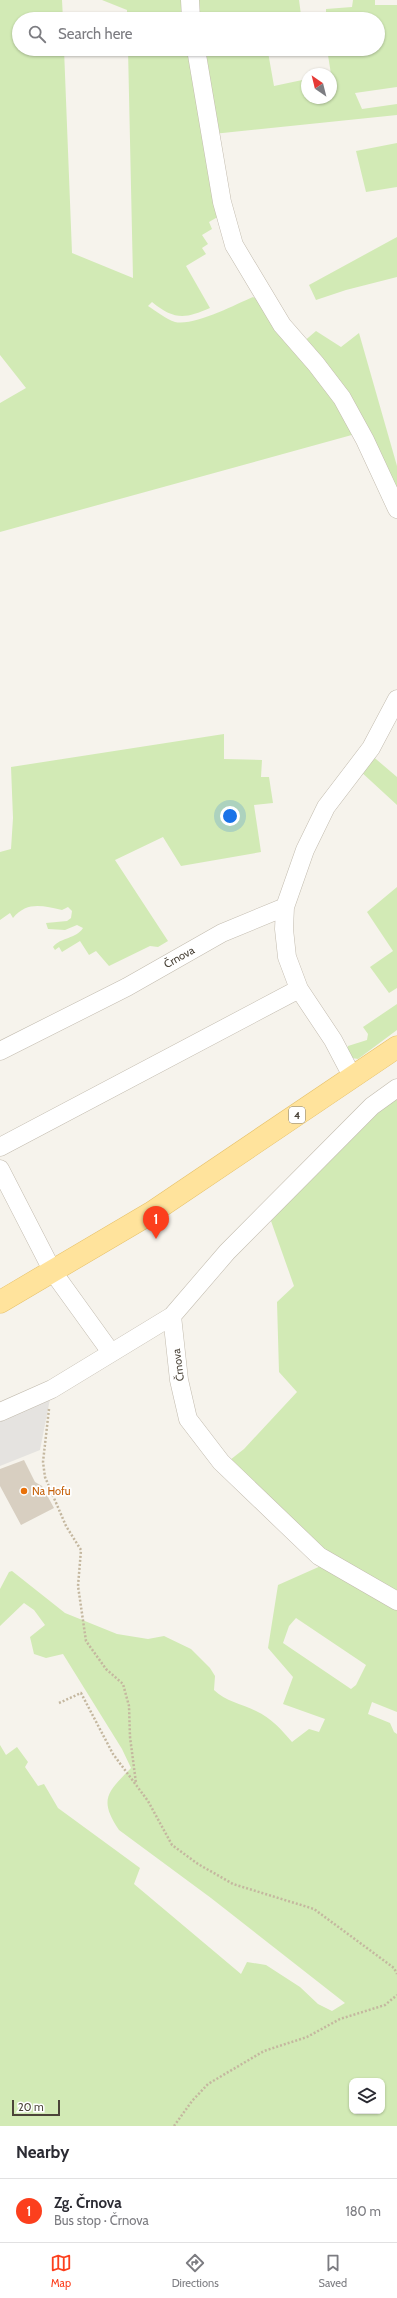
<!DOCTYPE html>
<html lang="en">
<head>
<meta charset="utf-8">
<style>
	body { margin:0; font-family:Cabin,sans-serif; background:#f7f7f7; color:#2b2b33 }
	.controls { position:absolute; right:12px; bottom:12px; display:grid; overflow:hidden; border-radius:8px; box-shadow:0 1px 3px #0004 }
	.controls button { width:36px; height:36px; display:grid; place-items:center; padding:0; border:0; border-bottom:1px solid #e1e1e2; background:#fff; color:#2b2b33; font:20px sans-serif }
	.compass { position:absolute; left:301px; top:68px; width:36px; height:36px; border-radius:50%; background:#fff; box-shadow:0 1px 3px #0004; rotate:325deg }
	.scale { position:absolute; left:12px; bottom:10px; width:48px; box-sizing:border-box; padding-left:4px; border:2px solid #4b4439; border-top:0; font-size:11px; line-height:14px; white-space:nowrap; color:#4b4439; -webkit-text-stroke:3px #fff; paint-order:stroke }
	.you { position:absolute; left:230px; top:816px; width:14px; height:14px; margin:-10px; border:3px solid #fff; border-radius:50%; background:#1a73e8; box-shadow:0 0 0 6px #1a73e833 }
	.badge { display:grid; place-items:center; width:26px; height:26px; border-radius:50%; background:#fc3f1d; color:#fff; font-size:13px; font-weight:700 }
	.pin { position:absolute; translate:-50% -33px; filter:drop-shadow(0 1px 2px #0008) }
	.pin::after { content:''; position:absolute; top:21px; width:14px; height:12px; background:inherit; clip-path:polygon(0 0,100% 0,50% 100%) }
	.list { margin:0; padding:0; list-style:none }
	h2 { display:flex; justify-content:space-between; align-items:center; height:52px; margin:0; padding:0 16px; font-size:17px }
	h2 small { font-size:13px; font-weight:400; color:#7c7c81 }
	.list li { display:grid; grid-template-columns:26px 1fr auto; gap:12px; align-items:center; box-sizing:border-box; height:64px; padding:0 16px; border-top:1px solid #e1e1e2 }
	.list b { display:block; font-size:15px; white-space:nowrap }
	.list p { margin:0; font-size:13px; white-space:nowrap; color:#7c7c81 }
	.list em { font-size:13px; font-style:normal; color:#7c7c81 }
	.icon { flex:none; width:22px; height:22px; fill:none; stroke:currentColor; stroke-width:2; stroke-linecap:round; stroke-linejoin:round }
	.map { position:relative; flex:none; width:397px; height:2126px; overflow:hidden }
	.search { position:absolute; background:#fff; box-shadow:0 1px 3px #0004; left:12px; right:12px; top:12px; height:44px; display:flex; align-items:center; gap:10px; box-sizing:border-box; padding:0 14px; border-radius:22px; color:#7c7c81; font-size:15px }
	.sheet { height:116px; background:#fff }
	nav { display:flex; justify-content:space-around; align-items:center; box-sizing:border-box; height:56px; border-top:1px solid #e1e1e2; background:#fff; font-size:11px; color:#7c7c81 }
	nav a { display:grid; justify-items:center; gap:2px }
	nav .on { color:#fc3f1d }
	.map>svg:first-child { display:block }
	.green { fill:#d2eab5; fill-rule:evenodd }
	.parking { fill:#e5e3e0 }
	.building { fill:#d8cfc1 }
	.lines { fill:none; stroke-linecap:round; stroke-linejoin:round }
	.street-casing { stroke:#c2bbae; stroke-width:19 }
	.primary-casing { stroke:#e6c16a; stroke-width:23 }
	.path { stroke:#c4b79f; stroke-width:2.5; stroke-dasharray:2 2; stroke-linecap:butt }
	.street { stroke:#fff; stroke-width:18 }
	.primary { stroke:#ffe39c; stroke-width:22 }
	.food-dot { fill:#e8710a; stroke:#fff; stroke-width:1.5 }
	.labels { text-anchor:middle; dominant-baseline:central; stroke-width:3.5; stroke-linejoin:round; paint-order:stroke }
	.shield { fill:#fff; stroke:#817c74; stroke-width:1 }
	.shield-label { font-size:10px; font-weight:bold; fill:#4b4439 }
	.street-label { font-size:11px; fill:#4b4439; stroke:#fff }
	.food-label { font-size:11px; fill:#c56008; stroke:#fff; text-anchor:start }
</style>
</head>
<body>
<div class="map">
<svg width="397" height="2126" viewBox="0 0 397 2126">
	<rect width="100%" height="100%" fill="#f6f3ec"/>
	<path class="green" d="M 0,0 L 62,0 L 63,19 L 19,19 L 19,49 L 64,49 L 72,253 L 133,278 L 128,49 L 192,49 L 221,215 L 209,222 L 212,229 L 202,235 L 208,244 L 202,248 L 206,254 L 186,266 L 210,308 C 185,319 174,320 152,302 L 148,306 C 156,311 166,319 175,322 C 195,326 234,305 253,297 L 259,301 L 359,433 L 0,532 L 0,403 L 26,388 L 0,355 Z
		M 102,0 L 186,0 L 187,19 L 127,19 L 127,10 Z
		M 195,0 L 299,0 L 301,15 L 312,14 L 312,19 L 196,19 Z
		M 353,0 L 375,0 L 375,5 L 397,5 L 397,87 L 355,93 L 362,109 L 397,104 L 397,115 L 213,134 L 200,49 L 284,49 L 268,52 L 274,86 L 307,79 L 307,98 L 331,98 L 331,74 L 327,49 L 378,49 L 378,19 L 326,19 L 326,9 L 352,7 Z
		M 397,143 L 397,187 L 366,192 L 356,151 Z
		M 397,237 L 397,277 L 346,290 L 316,300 L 309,285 Z
		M 316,331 L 341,347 L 359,333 L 397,466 L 397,501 L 302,343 Z
		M 224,734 L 224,759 L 262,760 L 261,777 L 269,777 L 273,803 L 254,805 L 261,852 L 181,866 L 163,837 L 115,860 L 168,941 L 158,947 L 150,946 L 109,966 L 96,951 L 89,955 L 80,941 L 62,952 L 59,947 L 55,950 L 53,947 C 61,937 76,939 83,928 L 77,925 L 65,930 L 48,929 L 46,923 L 67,921 L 71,918 L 72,911 L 68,907 L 62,910 C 43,906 27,901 13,918 L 10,913 L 0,920 L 0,852 L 11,849 L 13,818 L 11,767 Z
		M 370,754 L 397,777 L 397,805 L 359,770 Z
		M 397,887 L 397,988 L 389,993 L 370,967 L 393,951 L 367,912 Z
		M 397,1004 L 397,1030 L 358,1059 L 352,1058 L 346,1052 L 348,1046 L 367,1040 L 368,1034 L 363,1027 Z
		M 397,1096 L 397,1596 L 328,1556 L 230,1460 L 244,1449 L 297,1392 L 279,1372 L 277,1302 L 294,1286 L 271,1221 L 336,1150 Z
		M 323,1565 L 397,1607 L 397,1712 L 372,1702 L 368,1714 L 390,1723 L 394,1732 L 397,1734 L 397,2126 L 0,2126 L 0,1745 L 6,1755 L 17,1747 L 28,1762 L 25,1767 L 38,1786 L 44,1784 L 58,1808 L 140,1868 L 134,1884 L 241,1974 L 247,1962 L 266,1965 L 300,1987 L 318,2004 L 332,2011 L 345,2003 L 211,1898 L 119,1830 C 98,1799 108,1792 131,1768 L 122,1749 L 63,1654 L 46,1658 L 34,1654 L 30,1637 L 45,1625 L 34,1610 L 24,1603 L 0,1626 L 0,1589 L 9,1572 L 12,1571 L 65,1613 L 117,1634 L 148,1639 L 164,1636 L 191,1649 L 210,1668 L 215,1676 L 214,1690 C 225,1701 242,1704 256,1711 C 271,1718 281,1729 292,1742 L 309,1729 L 319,1732 L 325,1719 L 283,1704 L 293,1677 L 268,1648 L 278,1585 ZM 296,1618 L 366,1665 L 356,1685 L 351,1689 L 283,1643 L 289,1626 ZM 352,2081 L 382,2081 L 382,2111 L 352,2111 Z"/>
	<path class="parking" d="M 50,1399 L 40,1450 L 0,1466 L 0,1421 Z"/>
	<path class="building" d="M 24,1460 L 35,1482 L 42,1486 L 54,1508 L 21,1525 L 0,1486 L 0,1469 Z"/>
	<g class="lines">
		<defs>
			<path id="street" d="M 190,0 L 191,19
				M 196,49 L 222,202 L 234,245 L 282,325 L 316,364 L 342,398 L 365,440 L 397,509
				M 0,1051 L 127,987 L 222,933 L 285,907
				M 353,1078 L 333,1040 L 299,989 L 287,957 L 284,929 L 285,907 L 305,850 L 326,807 L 371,748 L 397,699
				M 0,1147 L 299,989
				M 0,1169 L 53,1272 L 110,1351
				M 172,1316 L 179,1380 L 188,1419 L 221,1462 L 319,1556 L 397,1601
				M 0,1412 L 52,1389 L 172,1316 L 227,1252 L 372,1106 L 397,1088"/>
			<path id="primary" d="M 0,1302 L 151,1213 L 397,1047"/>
		</defs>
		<use href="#street" class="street-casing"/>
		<use href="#primary" class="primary-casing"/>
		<path class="path" d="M 49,1409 L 43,1462 L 45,1477 L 66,1526 L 81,1550 L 78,1586 L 86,1641 L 106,1669 L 123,1684 L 129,1706 L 130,1737 L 136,1783
			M 59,1703 L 81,1693 L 113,1754 L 148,1801 L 172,1845 L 198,1864 L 233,1884 L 314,1909 L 394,1968 L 397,1974
			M 174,2126 L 192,2101 L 208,2084 L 264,2051 L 307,2037 L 340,2019 L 385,2005 L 397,1995"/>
		<use href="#street" class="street"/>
		<use href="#primary" class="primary"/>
	</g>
	<circle class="food-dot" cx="24" cy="1491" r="4"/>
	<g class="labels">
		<rect class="shield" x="289" y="1107" width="16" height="16" rx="3"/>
		<g class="shield-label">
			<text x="297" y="1115">4</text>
		</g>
		<g class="street-label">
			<text transform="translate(179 957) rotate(-29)">Črnova</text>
			<text transform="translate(178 1365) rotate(-97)">Črnova</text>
		</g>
		<g class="food-label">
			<text x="32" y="1491">Na Hofu</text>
		</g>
	</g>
</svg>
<div class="controls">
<button><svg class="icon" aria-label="layers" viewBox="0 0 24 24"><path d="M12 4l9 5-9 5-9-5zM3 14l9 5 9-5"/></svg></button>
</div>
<svg class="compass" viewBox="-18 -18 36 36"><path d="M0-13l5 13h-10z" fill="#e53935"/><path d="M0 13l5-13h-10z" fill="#7c7c81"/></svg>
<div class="scale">20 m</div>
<div class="you"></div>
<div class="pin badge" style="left:156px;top:1239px">1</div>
<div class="search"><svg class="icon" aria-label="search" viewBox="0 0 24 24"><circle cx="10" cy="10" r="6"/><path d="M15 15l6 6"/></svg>Search here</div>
</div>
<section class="sheet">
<h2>Nearby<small></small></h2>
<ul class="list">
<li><span class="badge">1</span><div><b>Zg. Črnova</b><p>Bus stop · Črnova</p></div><em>180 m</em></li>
</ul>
</section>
<nav>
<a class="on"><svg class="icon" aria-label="map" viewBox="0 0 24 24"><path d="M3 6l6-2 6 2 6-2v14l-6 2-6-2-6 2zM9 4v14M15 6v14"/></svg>Map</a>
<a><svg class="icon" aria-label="directions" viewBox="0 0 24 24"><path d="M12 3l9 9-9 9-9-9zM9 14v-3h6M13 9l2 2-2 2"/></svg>Directions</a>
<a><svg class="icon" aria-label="saved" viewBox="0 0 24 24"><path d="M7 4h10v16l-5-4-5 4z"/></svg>Saved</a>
</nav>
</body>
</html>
